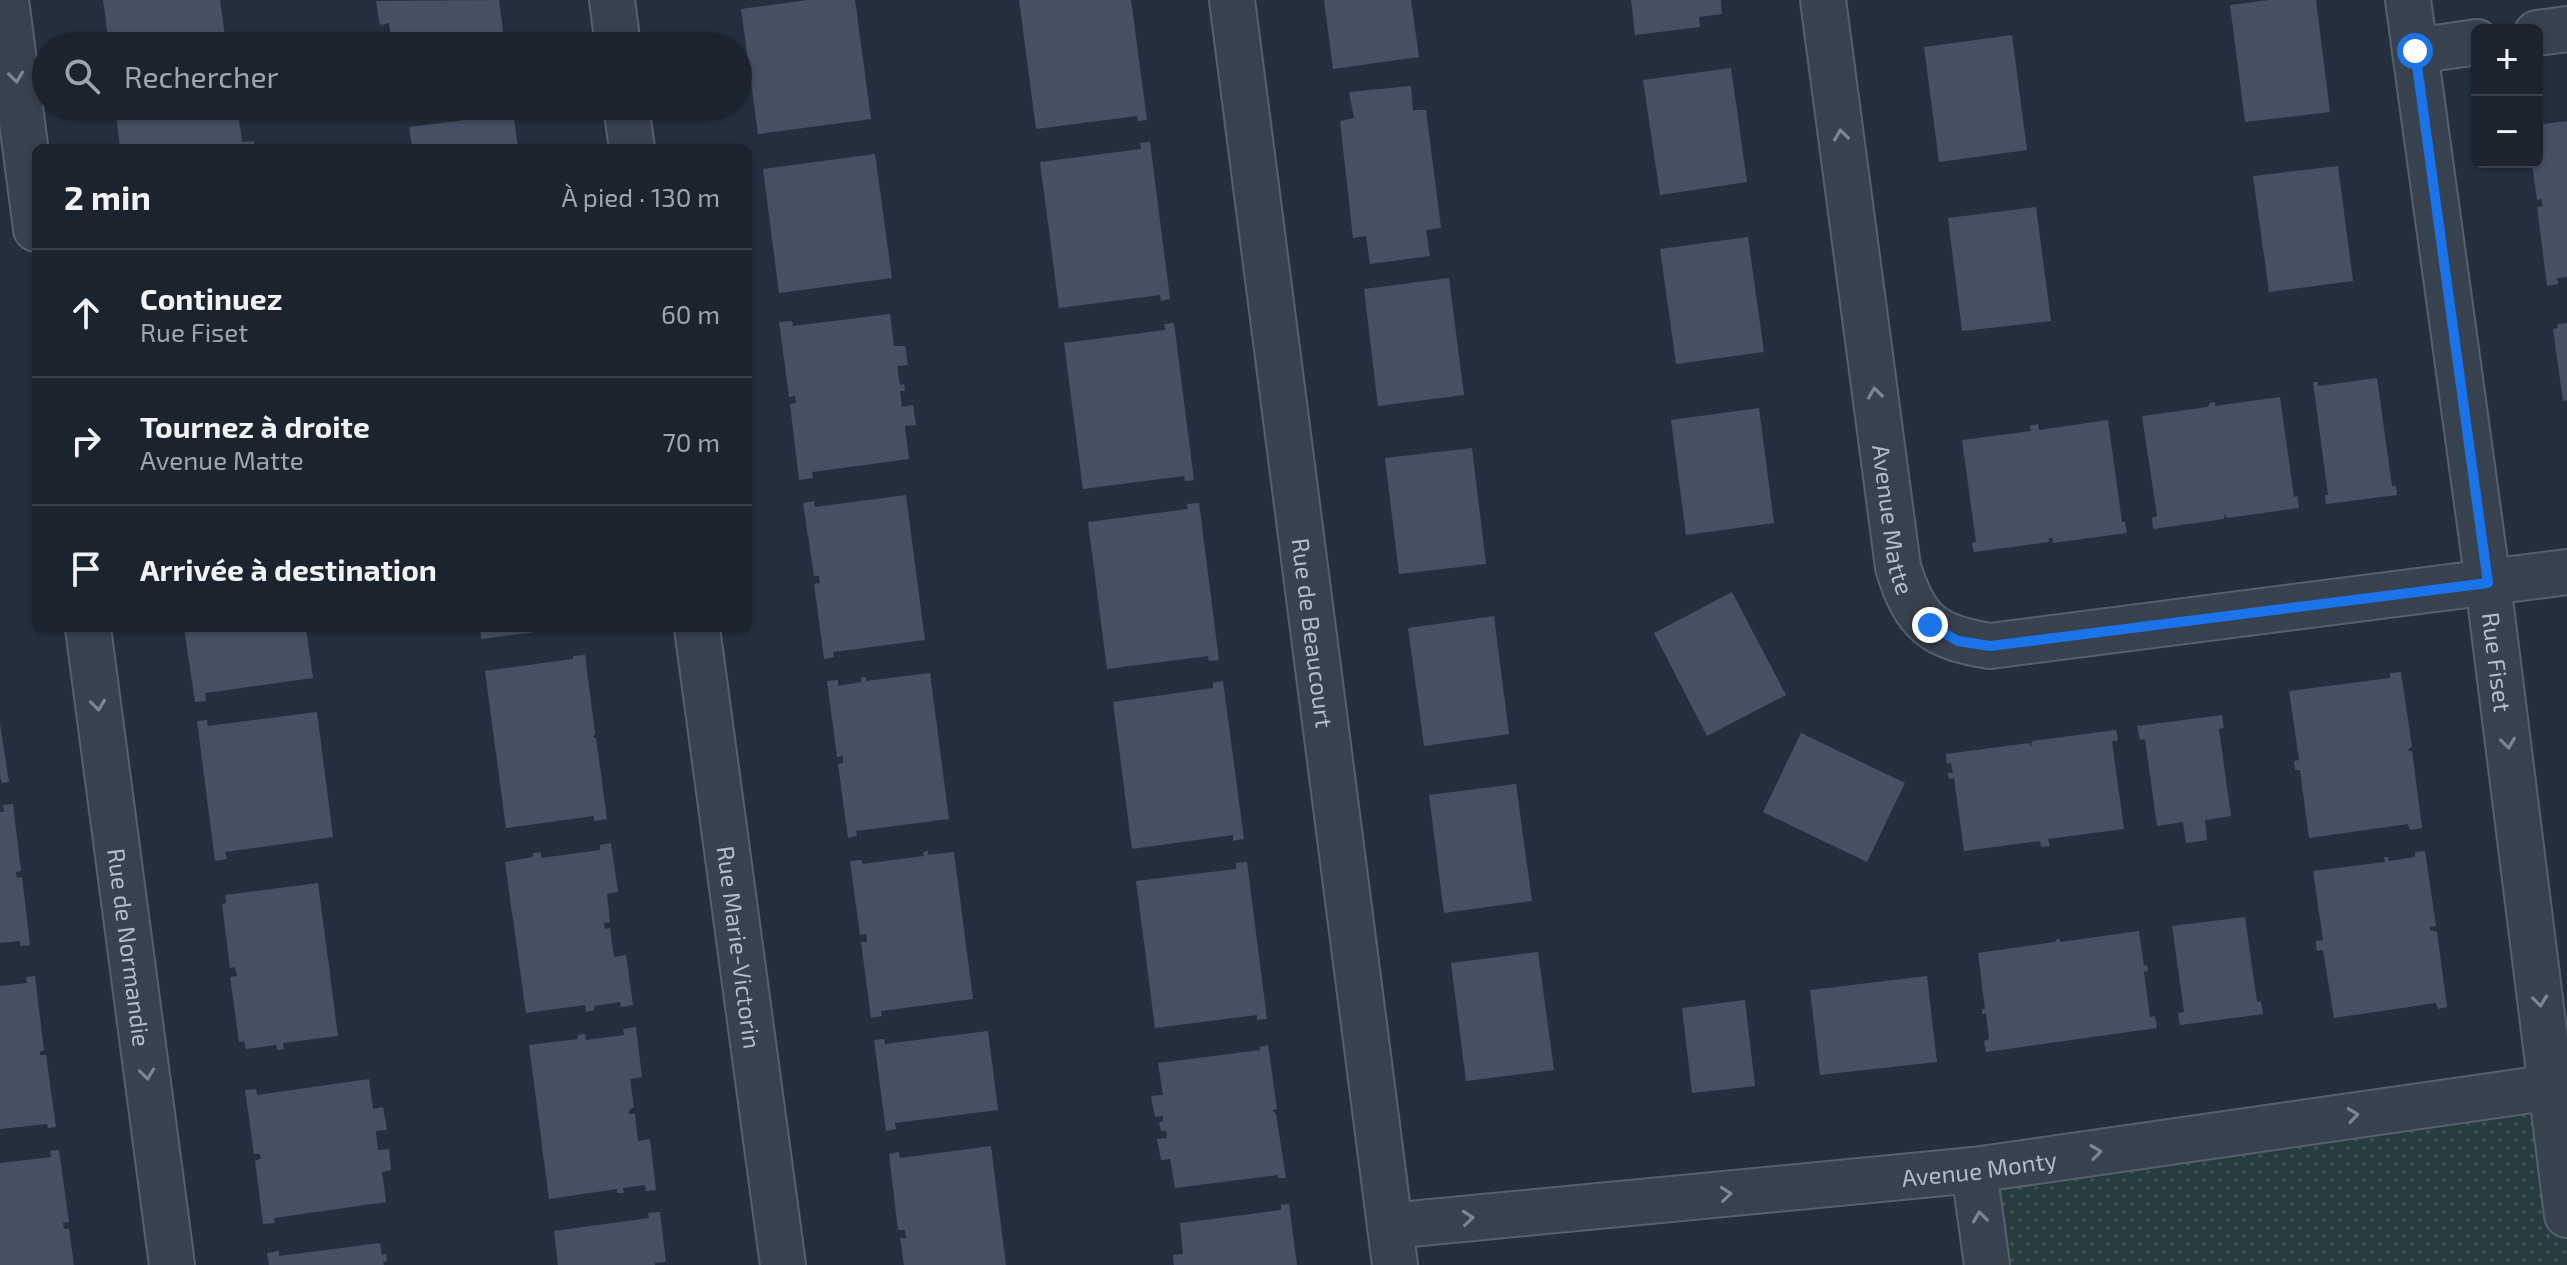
<!DOCTYPE html>
<html lang="fr">
<head>
<meta charset="utf-8">
<style>
	body { margin:0; font-family:"Exo 2",sans-serif; background:#242b36; color:#f1f3f6 }
	.controls { position:absolute; right:24px; top:24px; display:grid; overflow:hidden; border-radius:12px; box-shadow:0 2px 6px #0004 }
	.controls button { width:72px; height:72px; display:grid; place-items:center; padding:0; border:0; border-bottom:2px solid #39404a; background:#1b232e; color:#f1f3f6; font:40px sans-serif }
	.stop { position:absolute; width:24px; height:24px; margin:-18px; border:6px solid #1a73e8; border-radius:50%; background:#fff }
	.stop.end { background:#1a73e8; border-color:#fff; box-shadow:0 2px 8px #0008 }
	.list { margin:0; padding:0; list-style:none }
	h2 { display:flex; justify-content:space-between; align-items:center; height:104px; margin:0; padding:0 32px; font-size:34px }
	h2 small { font-size:26px; font-weight:400; color:#a0a4aa }
	.list li { display:grid; grid-template-columns:52px 1fr auto; gap:24px; align-items:center; box-sizing:border-box; height:128px; padding:0 32px; border-top:2px solid #39404a }
	.list b { display:block; font-size:30px; white-space:nowrap }
	.list p { margin:0; font-size:26px; white-space:nowrap; color:#a0a4aa }
	.list em { font-size:26px; font-style:normal; color:#a0a4aa }
	.icon { flex:none; width:44px; height:44px; fill:none; stroke:currentColor; stroke-width:2; stroke-linecap:round; stroke-linejoin:round }
	.map { position:relative; flex:none; width:2567px; height:1265px; overflow:hidden }
	.search { position:absolute; background:#1b232e; box-shadow:0 2px 6px #0004; left:32px; top:32px; width:720px; height:88px; display:flex; align-items:center; gap:20px; box-sizing:border-box; padding:0 28px; border-radius:44px; color:#a0a4aa; font-size:30px }
	.panel { position:absolute; background:#1b232e; box-shadow:0 2px 6px #0004; left:32px; top:144px; width:720px; height:488px; border-radius:12px }
	.map>svg:first-child { display:block }
	.grass { fill:url(#grass-dots) }
	.building { fill:#455162 }
	.lines { fill:none; stroke-linecap:round; stroke-linejoin:round }
	.minor-casing { stroke:#565f6c; stroke-width:48 }
	.minor { stroke:#38414e; stroke-width:44 }
	.oneway { stroke:#7c8592 }
	.route { stroke:#1a73e8; stroke-width:10 }
	.labels { text-anchor:middle; dominant-baseline:central; stroke-width:6; stroke-linejoin:round; paint-order:stroke }
	.street-label { font-size:24px; fill:#b4bcc9; stroke:#1d2633 }
</style>
</head>
<body>
<div class="map">
<svg width="2567" height="1265" viewBox="0 0 2567 1265">
	<defs>
		<pattern id="grass-dots" width="8" height="8" patternUnits="userSpaceOnUse" patternTransform="scale(2)"><rect width="8" height="8" fill="#263c3f"/><path d="M2 2h.1M6 6h.1" fill="none" stroke="#435659" stroke-width="1.8" stroke-linecap="round"/></pattern>
	</defs>
	<rect width="100%" height="100%" fill="#242f3e"/>
	<path class="grass" d="M 2551,1087 L 2567,1215 L 2567,1265 L 1987,1265 L 1974,1170 Z"/>
	<path class="building" d="M 103,0 L 220,0 L 226,43 L 208,46 L 109,46 Z
		M 499,0 L 505,46 L 392,46 L 389,23 L 380,25 L 376,1 Z
		M 807,0 L 855,0 L 871,119 L 758,134 L 741,9 Z
		M 1019,0 L 1131,0 L 1147,120 L 1138,121 L 1137,116 L 1036,129 Z
		M 1324,0 L 1411,0 L 1419,57 L 1333,69 Z
		M 1631,0 L 1721,0 L 1722,14 L 1699,17 L 1700,27 L 1635,35 Z
		M 2269,0 L 2316,0 L 2330,112 L 2245,122 L 2230,5 Z
		M 2012,35 L 2027,150 L 1939,162 L 1924,47 Z
		M 1731,68 L 1747,182 L 1660,195 L 1643,80 Z
		M 1411,86 L 1413,110 L 1426,110 L 1441,228 L 1426,230 L 1430,256 L 1370,264 L 1366,236 L 1353,238 L 1340,121 L 1354,118 L 1349,92 Z
		M 115,106 L 237,106 L 242,142 L 254,141 L 254,148 L 120,148 Z
		M 513,110 L 518,148 L 412,148 L 409,127 L 504,115 L 503,111 Z
		M 2567,121 L 2567,277 L 2557,278 L 2558,284 L 2547,286 L 2537,207 L 2543,206 L 2542,203 L 2541,199 L 2537,200 L 2532,162 L 2537,162 L 2537,125 Z
		M 1150,142 L 1170,299 L 1161,301 L 1160,295 L 1059,308 L 1040,162 L 1141,149 L 1140,143 Z
		M 875,154 L 892,278 L 779,293 L 763,169 Z
		M 2338,166 L 2353,281 L 2269,292 L 2253,176 Z
		M 2036,207 L 2051,321 L 1962,331 L 1948,218 Z
		M 1748,237 L 1764,352 L 1676,364 L 1660,249 Z
		M 1449,278 L 1464,395 L 1378,406 L 1364,289 Z
		M 890,314 L 894,346 L 905,346 L 908,365 L 897,366 L 900,385 L 904,384 L 905,391 L 900,391 L 902,407 L 913,405 L 916,425 L 905,426 L 909,459 L 812,472 L 813,478 L 799,480 L 790,404 L 796,403 L 795,396 L 789,397 L 779,322 L 792,321 L 793,326 Z
		M 1174,323 L 1194,480 L 1185,481 L 1184,476 L 1083,489 L 1064,343 L 1165,330 L 1164,324 Z
		M 2567,323 L 2567,400 L 2563,401 L 2553,329 L 2558,328 L 2557,324 Z
		M 2377,378 L 2392,486 L 2396,486 L 2397,495 L 2326,504 L 2325,495 L 2328,495 L 2313,382 L 2318,382 L 2318,386 Z
		M 2280,397 L 2294,497 L 2297,496 L 2299,508 L 2227,518 L 2225,514 L 2224,519 L 2153,529 L 2152,518 L 2157,516 L 2142,416 L 2208,407 L 2210,403 L 2215,402 L 2215,406 Z
		M 1759,408 L 1774,523 L 1686,535 L 1671,420 Z
		M 2108,420 L 2122,522 L 2125,522 L 2127,533 L 2053,543 L 2052,538 L 2049,538 L 2049,542 L 1974,552 L 1972,543 L 1976,542 L 1962,440 L 2031,431 L 2030,426 L 2038,424 L 2039,430 Z
		M 1472,448 L 1486,564 L 1399,574 L 1385,458 Z
		M 906,495 L 925,640 L 833,652 L 834,657 L 824,659 L 814,584 L 820,583 L 819,576 L 814,576 L 803,503 L 814,501 L 815,507 Z
		M 1199,503 L 1219,660 L 1209,661 L 1208,656 L 1107,669 L 1088,522 L 1188,509 L 1187,504 Z
		M 1732,592 L 1786,695 L 1707,736 L 1654,633 Z
		M 1494,616 L 1509,734 L 1424,746 L 1408,628 Z
		M 184,628 L 306,628 L 313,678 L 205,693 L 206,701 L 195,702 Z
		M 480,628 L 549,628 L 549,630 L 481,639 Z
		M 585,655 L 595,734 L 593,737 L 596,738 L 607,819 L 594,821 L 594,816 L 506,828 L 485,671 L 573,659 L 573,656 Z
		M 2401,672 L 2412,747 L 2407,750 L 2412,751 L 2422,828 L 2410,830 L 2408,824 L 2309,838 L 2300,770 L 2295,770 L 2294,761 L 2299,760 L 2289,691 L 2390,678 L 2390,673 Z
		M 930,673 L 949,819 L 856,831 L 857,836 L 848,838 L 838,764 L 843,763 L 843,756 L 837,757 L 827,681 L 838,680 L 838,686 L 861,682 L 861,677 L 866,677 L 866,681 Z
		M 1223,681 L 1244,839 L 1233,841 L 1233,835 L 1132,849 L 1113,702 L 1213,688 L 1213,683 Z
		M 317,712 L 333,837 L 225,852 L 227,859 L 215,861 L 197,721 L 207,720 L 208,726 Z
		M 2222,715 L 2224,728 L 2219,729 L 2231,816 L 2205,820 L 2207,840 L 2186,843 L 2183,822 L 2157,826 L 2145,739 L 2140,740 L 2137,726 Z
		M 0,724 L 9,782 L 2,783 L 0,778 Z
		M 2116,730 L 2118,741 L 2112,741 L 2124,829 L 2048,839 L 2050,846 L 2041,847 L 2040,841 L 1964,851 L 1954,778 L 1949,779 L 1948,773 L 1953,773 L 1951,763 L 1947,764 L 1946,754 L 2029,743 L 2031,747 L 2032,741 Z
		M 1801,733 L 1905,783 L 1867,862 L 1763,812 Z
		M 1516,784 L 1532,901 L 1444,913 L 1429,795 Z
		M 13,804 L 21,871 L 16,872 L 17,878 L 22,877 L 30,945 L 20,946 L 20,941 L 0,943 L 0,812 L 4,812 L 3,805 Z
		M 611,843 L 618,892 L 607,894 L 610,922 L 604,923 L 605,929 L 610,928 L 614,957 L 626,955 L 633,1005 L 621,1007 L 620,1002 L 594,1006 L 594,1010 L 586,1012 L 585,1005 L 526,1013 L 505,862 L 533,857 L 533,853 L 541,852 L 541,858 L 600,850 L 600,845 Z
		M 928,851 L 928,855 L 954,852 L 973,999 L 881,1011 L 882,1016 L 871,1018 L 861,942 L 867,942 L 867,939 L 866,934 L 860,935 L 850,861 L 862,860 L 862,864 L 924,856 L 923,852 Z
		M 2425,851 L 2436,926 L 2430,927 L 2430,930 L 2437,932 L 2447,1007 L 2438,1009 L 2436,1003 L 2334,1018 L 2323,950 L 2317,951 L 2316,946 L 2316,941 L 2323,940 L 2313,871 L 2385,862 L 2384,857 L 2388,857 L 2389,861 L 2415,857 L 2415,852 Z
		M 1247,862 L 1267,1019 L 1257,1020 L 1257,1015 L 1155,1028 L 1136,881 L 1236,869 L 1236,863 Z
		M 318,883 L 338,1036 L 283,1043 L 284,1049 L 277,1050 L 276,1045 L 246,1049 L 244,1041 L 239,1042 L 230,977 L 237,976 L 235,967 L 230,968 L 222,904 L 226,903 L 225,895 Z
		M 2245,917 L 2257,1002 L 2261,1001 L 2263,1014 L 2180,1025 L 2178,1013 L 2184,1012 L 2172,926 Z
		M 2139,931 L 2144,966 L 2147,965 L 2148,971 L 2144,972 L 2150,1017 L 2155,1016 L 2157,1028 L 1986,1052 L 1984,1041 L 1989,1039 L 1986,1013 L 1982,1014 L 1982,1009 L 1985,1009 L 1978,953 L 2055,942 L 2057,939 L 2060,939 L 2060,942 Z
		M 1538,952 L 1554,1070 L 1466,1081 L 1451,963 Z
		M 35,976 L 44,1050 L 40,1052 L 40,1055 L 46,1055 L 56,1127 L 48,1128 L 47,1124 L 0,1129 L 0,986 L 27,983 L 26,977 Z
		M 1927,976 L 1937,1062 L 1820,1075 L 1810,990 Z
		M 1745,1000 L 1755,1086 L 1692,1093 L 1682,1008 Z
		M 636,1027 L 642,1077 L 630,1079 L 634,1107 L 629,1110 L 629,1114 L 635,1114 L 638,1141 L 650,1139 L 656,1190 L 646,1191 L 645,1185 L 623,1188 L 624,1193 L 617,1193 L 617,1189 L 549,1199 L 529,1045 L 578,1039 L 578,1035 L 585,1034 L 586,1040 L 624,1035 L 623,1029 Z
		M 988,1031 L 998,1110 L 895,1123 L 896,1129 L 886,1131 L 874,1040 L 884,1039 L 885,1044 Z
		M 1268,1045 L 1277,1109 L 1272,1110 L 1276,1114 L 1286,1178 L 1278,1178 L 1278,1175 L 1175,1188 L 1170,1159 L 1161,1160 L 1157,1139 L 1167,1138 L 1166,1131 L 1161,1131 L 1159,1122 L 1163,1121 L 1163,1116 L 1155,1117 L 1151,1096 L 1163,1095 L 1158,1063 L 1261,1050 L 1259,1047 Z
		M 369,1079 L 373,1109 L 383,1107 L 387,1130 L 376,1131 L 378,1150 L 389,1149 L 391,1170 L 382,1172 L 386,1202 L 274,1218 L 275,1223 L 263,1224 L 255,1161 L 261,1158 L 260,1154 L 254,1154 L 245,1090 L 256,1089 L 257,1095 Z
		M 991,1146 L 1006,1265 L 904,1265 L 900,1238 L 906,1238 L 905,1230 L 898,1230 L 889,1154 L 899,1152 L 900,1158 Z
		M 59,1150 L 69,1222 L 63,1223 L 64,1229 L 69,1229 L 74,1265 L 0,1265 L 0,1163 L 51,1157 L 50,1151 Z
		M 1289,1204 L 1297,1265 L 1174,1265 L 1173,1255 L 1183,1254 L 1180,1223 L 1281,1210 L 1281,1205 Z
		M 660,1212 L 666,1262 L 655,1263 L 655,1265 L 558,1265 L 554,1231 L 649,1218 L 648,1213 Z
		M 380,1243 L 382,1255 L 386,1254 L 387,1261 L 383,1262 L 384,1265 L 269,1265 L 267,1253 L 279,1251 L 279,1256 Z"/>
	<g class="lines">
		<defs>
			<g id="minor">
				<path d="M 6,0 L 36,229"/>
				<path d="M 612,0 L 618,46"/>
				<path id="s1" d="M 1232,0 L 1395,1265"/>
				<path id="s2" d="M 1823,0 L 1898,567 C 1915,623 1933,637 1990,646 L 2567,572"/>
				<path id="s3" d="M 2408,0 L 2488,583 L 2567,1215"/>
				<path d="M 2537,33 L 2567,29"/>
				<path d="M 2415,51 L 2477,42"/>
				<path d="M 626,106 L 632,148"/>
				<path id="s4" d="M 88,628 L 172,1265"/>
				<path id="s5" d="M 697,628 L 783,1265"/>
				<path d="M 1974,1170 L 1987,1265"/>
				<path id="s6" d="M 1390,1226 L 1974,1170 L 2567,1085"/>
			</g>
		</defs>
		<use href="#minor" class="minor-casing"/>
		<use href="#minor" class="minor"/>
	</g>
	<defs><path id="oneway-chevron" d="M-2-3.5L2.5 0L-2 3.5" fill="none" stroke-width="1.6" stroke-linecap="round" stroke-linejoin="round" transform="scale(2)"/></defs>
	<g class="oneway">
		<use href="#oneway-chevron" transform="translate(16 77) rotate(83)"/>
		<use href="#oneway-chevron" transform="translate(1841 135) rotate(-98)"/>
		<use href="#oneway-chevron" transform="translate(1875 393) rotate(-98)"/>
		<use href="#oneway-chevron" transform="translate(98 705) rotate(83)"/>
		<use href="#oneway-chevron" transform="translate(2508 743) rotate(83)"/>
		<use href="#oneway-chevron" transform="translate(2540 1001) rotate(83)"/>
		<use href="#oneway-chevron" transform="translate(147 1074) rotate(83)"/>
		<use href="#oneway-chevron" transform="translate(2353 1115) rotate(-8)"/>
		<use href="#oneway-chevron" transform="translate(2096 1152) rotate(-8)"/>
		<use href="#oneway-chevron" transform="translate(1726 1194) rotate(-5)"/>
		<use href="#oneway-chevron" transform="translate(1980 1217) rotate(-97)"/>
		<use href="#oneway-chevron" transform="translate(1468 1218) rotate(-5)"/>
	</g>
	<g class="lines">
		<path class="route" d="M 1930,625 L 1958,641 L 1990,646 L 2488,583 L 2415,51"/>
	</g>
	<g class="labels">
		<g class="street-label">
			<text stroke="none"><textPath href="#s2" startOffset="524">Avenue Matte</textPath></text>
			<text stroke="none"><textPath href="#s1" startOffset="638">Rue de Beaucourt</textPath></text>
			<text stroke="none"><textPath href="#s3" startOffset="668">Rue Fiset</textPath></text>
			<text stroke="none"><textPath href="#s4" startOffset="322">Rue de Normandie</textPath></text>
			<text stroke="none"><textPath href="#s5" startOffset="322">Rue Marie-Victorin</textPath></text>
			<text stroke="none"><textPath href="#s6" startOffset="592">Avenue Monty</textPath></text>
		</g>
	</g>
</svg>
<div class="controls">
<button>+</button>
<button>−</button>
</div>
<div class="stop" style="left:2415px;top:51px"></div>
<div class="stop end" style="left:1930px;top:625px"></div>
<div class="search"><svg class="icon" aria-label="search" viewBox="0 0 24 24"><circle cx="10" cy="10" r="6"/><path d="M15 15l6 6"/></svg>Rechercher</div>
<section class="panel">
<h2>2 min<small>À pied · 130 m</small></h2>
<ul class="list">
<li><svg class="icon" aria-label="ahead" viewBox="0 0 24 24"><path d="M12 20V5M6 11l6-6 6 6"/></svg><div><b>Continuez</b><p>Rue Fiset</p></div><em>60 m</em></li>
<li><svg class="icon" aria-label="right" viewBox="0 0 24 24"><path d="M7 20v-9h11M14 6l5 5-5 5"/></svg><div><b>Tournez à droite</b><p>Avenue Matte</p></div><em>70 m</em></li>
<li><svg class="icon" aria-label="arrive" viewBox="0 0 24 24"><path d="M6 21V4h12l-3 4 3 4H6"/></svg><div><b>Arrivée à destination</b></div></li>
</ul>
</section>
</div>
</body>
</html>
